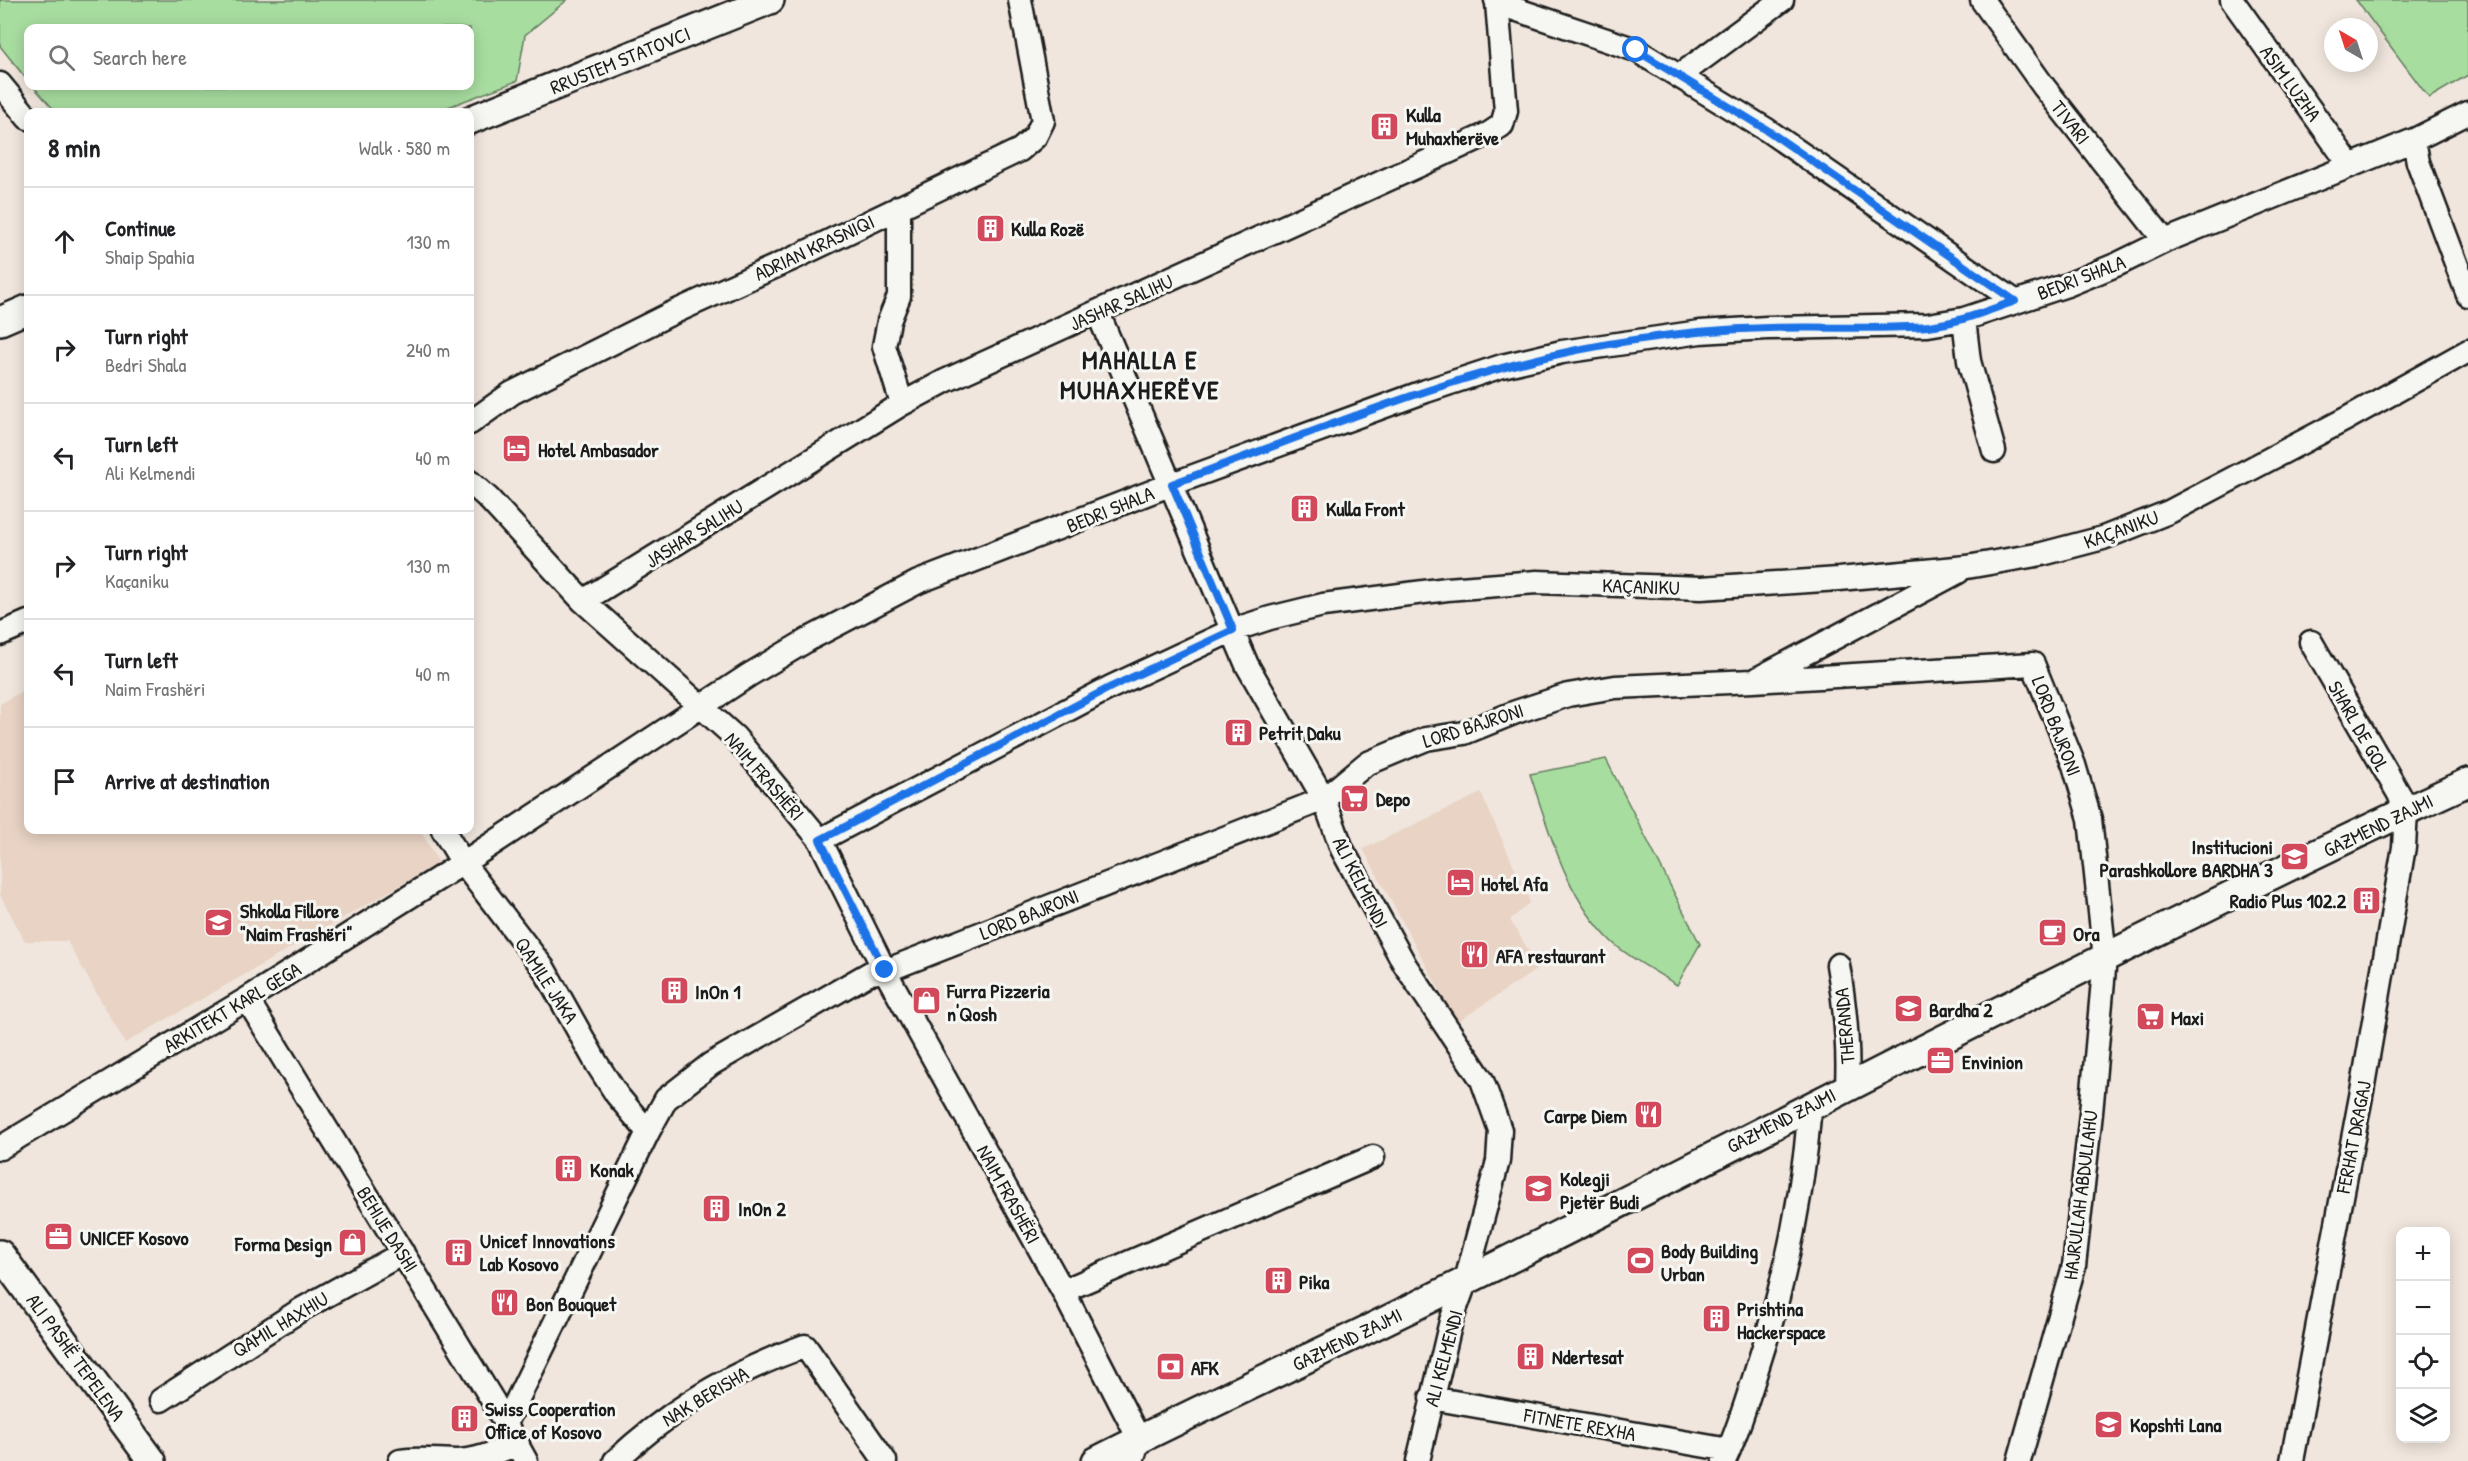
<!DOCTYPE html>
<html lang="en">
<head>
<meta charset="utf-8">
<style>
	body { margin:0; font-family:"Patrick Hand",sans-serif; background:#f2f2f2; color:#202124 }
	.controls { position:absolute; right:18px; bottom:18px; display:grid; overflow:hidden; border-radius:12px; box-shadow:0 3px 15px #0003 }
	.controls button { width:54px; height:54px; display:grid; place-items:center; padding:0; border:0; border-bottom:2px solid #e0e0e0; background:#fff; color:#202124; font:30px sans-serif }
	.compass { position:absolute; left:2324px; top:18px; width:54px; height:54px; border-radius:50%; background:#fff; box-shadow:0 3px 15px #0003; rotate:321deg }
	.stop { position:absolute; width:18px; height:18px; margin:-14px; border:4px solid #1a73e8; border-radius:50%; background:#fff }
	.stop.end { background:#1a73e8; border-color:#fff; box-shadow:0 2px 6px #0008 }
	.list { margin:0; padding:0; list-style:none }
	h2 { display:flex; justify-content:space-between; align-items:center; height:78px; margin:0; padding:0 24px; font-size:26px }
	h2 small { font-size:20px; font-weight:400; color:#757577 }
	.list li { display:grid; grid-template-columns:39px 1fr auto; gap:18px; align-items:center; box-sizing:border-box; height:108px; padding:0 24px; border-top:2px solid #e0e0e0 }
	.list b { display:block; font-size:22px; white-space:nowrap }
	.list p { margin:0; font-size:20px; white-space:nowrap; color:#757577 }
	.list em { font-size:20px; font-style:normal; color:#757577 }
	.icon { flex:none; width:33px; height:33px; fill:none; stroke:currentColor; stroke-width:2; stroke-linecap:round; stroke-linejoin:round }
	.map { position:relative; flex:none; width:2468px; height:1461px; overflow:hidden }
	.search { position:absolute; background:#fff; box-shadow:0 3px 15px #0003; left:24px; top:24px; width:450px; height:66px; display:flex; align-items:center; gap:15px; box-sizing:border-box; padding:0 21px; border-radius:12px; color:#757577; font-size:22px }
	.panel { position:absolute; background:#fff; box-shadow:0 3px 15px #0003; left:24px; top:108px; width:450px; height:726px; border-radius:12px }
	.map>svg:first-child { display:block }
	.built { fill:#e8d3c4 }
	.green { fill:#a8dda0; stroke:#627c5e; stroke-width:1.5 }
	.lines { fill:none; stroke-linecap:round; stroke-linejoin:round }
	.minor-casing { stroke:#1c1c1c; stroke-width:27 }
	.tertiary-casing { stroke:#1c1c1c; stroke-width:32 }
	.minor { stroke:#f6f6f2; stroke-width:22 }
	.tertiary { stroke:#f6f6f2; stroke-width:27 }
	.route { stroke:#1a73e8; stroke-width:8 }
	.labels { text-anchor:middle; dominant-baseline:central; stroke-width:6; stroke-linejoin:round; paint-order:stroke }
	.street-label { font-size:20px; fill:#1c1c1c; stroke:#f6f6f2 }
	.poi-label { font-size:20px; font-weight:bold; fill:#1c1c1c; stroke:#f6f6f2; text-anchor:start }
	.district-label { font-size:26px; font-weight:bold; letter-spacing:1.5px; fill:#1c1c1c; stroke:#f6f6f2 }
</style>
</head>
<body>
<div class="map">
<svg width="2468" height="1461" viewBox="0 0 2468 1461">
	<rect width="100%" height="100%" fill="#f0e6dd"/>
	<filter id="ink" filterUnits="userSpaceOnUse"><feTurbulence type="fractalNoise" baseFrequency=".0167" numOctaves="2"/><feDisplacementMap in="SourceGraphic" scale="12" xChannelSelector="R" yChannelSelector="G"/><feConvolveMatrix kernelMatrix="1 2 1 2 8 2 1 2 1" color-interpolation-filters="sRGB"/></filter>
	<g filter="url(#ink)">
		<path class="built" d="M 28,688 L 28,830 L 420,830 L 439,863 L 125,1043 L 67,941 L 25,941 L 0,895 L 0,704 Z
			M 1481,793 L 1530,902 L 1510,920 L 1539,968 L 1457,1022 L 1363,849 Z"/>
		<path class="green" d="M 0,0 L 567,0 L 525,35 L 517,81 L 435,112 L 56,112 L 33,86 L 470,86 L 470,28 L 28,28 L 28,81 L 0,46 Z
			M 2356,0 L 2468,0 L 2468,75 L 2429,98 Z
			M 1606,759 L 1700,944 L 1677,985 C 1657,972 1629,958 1612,942 C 1566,898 1550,833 1530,774 Z"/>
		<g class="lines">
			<defs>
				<path id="minor" d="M 1496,0 L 1497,3 L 1636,50 L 1767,130 L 2015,301
					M 1982,0 L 2044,87 L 2165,241
					M 2232,0 L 2350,165
					M 1679,76 L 1782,0
					M 0,84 L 28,118
					M 2414,140 L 2418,162 L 2468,295
					M 899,207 L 899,296 L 889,321 L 884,346 L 902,404
					M 1098,313 L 1247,665 L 1324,799 L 1342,849 L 1405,965 L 1482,1080 L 1500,1130 L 1498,1161 L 1466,1280 L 1451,1321 L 1418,1461
					M 1964,319 L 1969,361 L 1994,451
					M 470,423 L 512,393 L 668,315 L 794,258 L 1020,150 L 1035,137 L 1043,121 L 1020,0
					M 470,482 L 488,498 L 583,601 L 735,737 L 820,840 L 885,971 L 1063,1291 L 1139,1439 L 1132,1461
					M 583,601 L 902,404 L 945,381 L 1490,133 L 1502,125 L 1506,111 L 1497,3
					M 0,634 L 28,622
					M 1759,678 L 1958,572
					M 443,830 L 463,863 L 544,969 L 597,1064 L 617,1095 L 648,1132
					M 820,840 L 1111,687 L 1233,630 L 1270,618 L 1323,605 L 1447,589 L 1537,582 L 1701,588 L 1839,579 L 1967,567 L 2042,554 L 2103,538 L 2169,512 L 2346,419 L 2468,351
					M 1838,965 C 1845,1006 1849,1045 1847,1086
					M 247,999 L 493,1401 L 526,1461
					M 0,1148 L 247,999 L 463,863 L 749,675 L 811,638 L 918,582 L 1172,484 L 1426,391 L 1502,366 L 1562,352 L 1700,332 L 1767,328 L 1928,325 L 1964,319 L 2067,285 L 2118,264 L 2165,241 L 2414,140 L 2468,113
					M 1063,1291 L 1373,1157
					M 1431,1398 L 1729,1450
					M 161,1400 L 302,1309 L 403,1253
					M 506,1423 L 648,1132 L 666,1099 L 711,1064 L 870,973 L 885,971 L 1324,799 L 1366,764 L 1426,739 L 1464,733 L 1516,712 L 1568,695 L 1615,687 L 1753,681 L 2033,664 L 2074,765 L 2090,819 L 2105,958 L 2091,1113 L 2074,1266 L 2019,1461
					M 400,1461 C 420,1458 439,1461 458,1461 C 479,1460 499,1451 518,1444
					M 615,1461 C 671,1409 733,1371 805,1346 L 885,1461
					M 1724,1461 C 1737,1433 1746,1404 1755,1375 C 1784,1287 1803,1198 1810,1106
					M 2292,1461 L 2362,1091 L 2404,847 L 2406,811 L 2399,794 L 2311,642"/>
				<path id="tertiary" d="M 470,120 L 770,0
					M 0,321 L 28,309
					M 0,1254 L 152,1461
					M 1096,1461 C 1197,1410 1299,1363 1401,1313 C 1757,1138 2107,949 2468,782"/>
			</defs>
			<use href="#minor" class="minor-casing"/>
			<use href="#tertiary" class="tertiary-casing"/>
			<use href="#minor" class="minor"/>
			<use href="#tertiary" class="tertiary"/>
		</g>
	</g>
	<g class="lines" filter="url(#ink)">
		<path class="route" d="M 885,970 L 820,840 L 1111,687 L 1233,630 L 1172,484 C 1323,429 1473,363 1634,340 C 1679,333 1724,329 1769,328 C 1822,326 1876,330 1928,326 C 1958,323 1987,311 2015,301 L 1767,130 L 1636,50"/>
	</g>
	<defs>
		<symbol id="building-square" viewBox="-11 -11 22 22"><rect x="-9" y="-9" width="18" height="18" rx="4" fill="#d1495b" stroke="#f6f6f2"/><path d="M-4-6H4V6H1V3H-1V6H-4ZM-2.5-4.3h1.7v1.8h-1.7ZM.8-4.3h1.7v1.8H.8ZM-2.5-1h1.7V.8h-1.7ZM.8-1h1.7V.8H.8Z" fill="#fff"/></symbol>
		<symbol id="hotel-square" viewBox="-11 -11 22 22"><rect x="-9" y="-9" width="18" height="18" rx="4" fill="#d1495b" stroke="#f6f6f2"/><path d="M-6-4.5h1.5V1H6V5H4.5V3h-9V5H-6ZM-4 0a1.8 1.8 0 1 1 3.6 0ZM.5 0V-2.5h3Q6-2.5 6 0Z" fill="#fff"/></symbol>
		<symbol id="supermarket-square" viewBox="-11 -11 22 22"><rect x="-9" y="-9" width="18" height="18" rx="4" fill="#d1495b" stroke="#f6f6f2"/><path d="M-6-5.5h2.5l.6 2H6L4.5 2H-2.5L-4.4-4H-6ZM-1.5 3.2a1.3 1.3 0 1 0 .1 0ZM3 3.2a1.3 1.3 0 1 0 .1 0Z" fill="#fff"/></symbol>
		<symbol id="school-square" viewBox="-11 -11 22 22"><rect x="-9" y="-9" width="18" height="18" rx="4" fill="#d1495b" stroke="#f6f6f2"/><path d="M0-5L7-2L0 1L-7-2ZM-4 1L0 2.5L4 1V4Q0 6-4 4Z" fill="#fff"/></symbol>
		<symbol id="cafe-square" viewBox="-11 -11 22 22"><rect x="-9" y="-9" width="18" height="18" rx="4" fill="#d1495b" stroke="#f6f6f2"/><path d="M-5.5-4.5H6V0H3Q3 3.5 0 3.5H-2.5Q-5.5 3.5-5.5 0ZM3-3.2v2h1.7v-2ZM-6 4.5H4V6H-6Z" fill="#fff"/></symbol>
		<symbol id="restaurant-square" viewBox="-11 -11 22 22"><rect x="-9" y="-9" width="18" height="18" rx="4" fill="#d1495b" stroke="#f6f6f2"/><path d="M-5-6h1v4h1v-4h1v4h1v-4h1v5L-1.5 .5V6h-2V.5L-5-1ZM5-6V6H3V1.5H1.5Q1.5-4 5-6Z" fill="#fff"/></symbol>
		<symbol id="shop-square" viewBox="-11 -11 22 22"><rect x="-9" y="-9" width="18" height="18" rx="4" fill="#d1495b" stroke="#f6f6f2"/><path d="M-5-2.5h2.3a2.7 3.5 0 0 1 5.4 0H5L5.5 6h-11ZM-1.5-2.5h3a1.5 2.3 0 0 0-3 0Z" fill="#fff"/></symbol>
		<symbol id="office-square" viewBox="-11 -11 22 22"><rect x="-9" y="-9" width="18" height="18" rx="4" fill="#d1495b" stroke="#f6f6f2"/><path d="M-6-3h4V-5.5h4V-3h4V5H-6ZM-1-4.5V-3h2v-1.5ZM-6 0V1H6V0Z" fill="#fff"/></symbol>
		<symbol id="university-square" viewBox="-11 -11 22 22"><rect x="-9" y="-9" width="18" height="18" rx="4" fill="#d1495b" stroke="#f6f6f2"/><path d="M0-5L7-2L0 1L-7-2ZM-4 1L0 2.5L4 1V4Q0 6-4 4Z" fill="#fff"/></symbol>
		<symbol id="stadium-square" viewBox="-11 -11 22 22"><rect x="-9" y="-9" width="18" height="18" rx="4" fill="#d1495b" stroke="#f6f6f2"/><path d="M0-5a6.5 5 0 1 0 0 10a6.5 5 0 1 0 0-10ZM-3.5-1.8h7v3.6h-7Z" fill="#fff"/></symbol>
		<symbol id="bank-square" viewBox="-11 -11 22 22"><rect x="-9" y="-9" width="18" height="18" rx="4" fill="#d1495b" stroke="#f6f6f2"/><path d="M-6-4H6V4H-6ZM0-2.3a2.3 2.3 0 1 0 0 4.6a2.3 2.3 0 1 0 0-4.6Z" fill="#fff"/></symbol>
	</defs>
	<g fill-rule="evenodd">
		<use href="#building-square" x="1368" y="110" width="33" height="33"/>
		<use href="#building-square" x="974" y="212" width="33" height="33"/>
		<use href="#hotel-square" x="500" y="432" width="33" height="33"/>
		<use href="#building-square" x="1288" y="492" width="33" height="33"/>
		<use href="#building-square" x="1222" y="716" width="33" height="33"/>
		<use href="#supermarket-square" x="1338" y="782" width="33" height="33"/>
		<use href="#school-square" x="2278" y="840" width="33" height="33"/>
		<use href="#hotel-square" x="1444" y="866" width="33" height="33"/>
		<use href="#building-square" x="2350" y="884" width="33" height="33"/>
		<use href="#school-square" x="202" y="906" width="33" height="33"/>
		<use href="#cafe-square" x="2036" y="916" width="33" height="33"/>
		<use href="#restaurant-square" x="1458" y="938" width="33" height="33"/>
		<use href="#building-square" x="658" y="974" width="33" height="33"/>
		<use href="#shop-square" x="910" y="984" width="33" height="33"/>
		<use href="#school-square" x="1892" y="992" width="33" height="33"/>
		<use href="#supermarket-square" x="2134" y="1000" width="33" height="33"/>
		<use href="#office-square" x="1924" y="1044" width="33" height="33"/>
		<use href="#restaurant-square" x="1632" y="1098" width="33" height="33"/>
		<use href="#building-square" x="552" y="1152" width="33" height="33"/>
		<use href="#university-square" x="1522" y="1172" width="33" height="33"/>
		<use href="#building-square" x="700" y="1192" width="33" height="33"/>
		<use href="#office-square" x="42" y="1220" width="33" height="33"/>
		<use href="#shop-square" x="336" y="1226" width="33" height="33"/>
		<use href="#building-square" x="442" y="1236" width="33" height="33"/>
		<use href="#stadium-square" x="1624" y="1244" width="33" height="33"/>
		<use href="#building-square" x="1262" y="1264" width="33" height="33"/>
		<use href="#restaurant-square" x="488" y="1286" width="33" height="33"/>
		<use href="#building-square" x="1700" y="1302" width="33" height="33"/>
		<use href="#building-square" x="1514" y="1340" width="33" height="33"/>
		<use href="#bank-square" x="1154" y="1350" width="33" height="33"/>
		<use href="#building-square" x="448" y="1402" width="33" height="33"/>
		<use href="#school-square" x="2092" y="1408" width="33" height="33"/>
	</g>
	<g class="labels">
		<g class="street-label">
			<text transform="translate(620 60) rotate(-22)">RRUSTEM STATOVCI</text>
			<text transform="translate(2291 83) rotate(54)">ASIM LUZHA</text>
			<text transform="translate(2071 122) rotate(52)">TIVARI</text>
			<text transform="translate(814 247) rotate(-25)">ADRIAN KRASNIQI</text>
			<text transform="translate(2081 277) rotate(-21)">BEDRI SHALA</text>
			<text transform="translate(1121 302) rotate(-24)">JASHAR SALIHU</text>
			<text transform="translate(1110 509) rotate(-22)">BEDRI SHALA</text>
			<text transform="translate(2121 529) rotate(-20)">KAÇANIKU</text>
			<text transform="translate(694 533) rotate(-32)">JASHAR SALIHU</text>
			<text transform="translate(1641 586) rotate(2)">KAÇANIKU</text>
			<text transform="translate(1473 725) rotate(-18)">LORD BAJRONI</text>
			<text transform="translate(2057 726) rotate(69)">LORD BAJRONI</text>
			<text transform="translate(2359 726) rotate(60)">SHARL DE GOL</text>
			<text transform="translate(765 776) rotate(49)">NAIM FRASHËRI</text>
			<text transform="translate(2378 825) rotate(-26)">GAZMEND ZAJMI</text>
			<text transform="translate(1361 882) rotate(63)">ALI KELMENDI</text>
			<text transform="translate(1029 914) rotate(-22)">LORD BAJRONI</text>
			<text transform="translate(547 980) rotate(57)">QAMILE JAKA</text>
			<text transform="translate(232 1007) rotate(-31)">ARKITEKT KARL GEGA</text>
			<text transform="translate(1844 1026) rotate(-95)">THERANDA</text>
			<text transform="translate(1781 1120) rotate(-27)">GAZMEND ZAJMI</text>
			<text transform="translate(2353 1137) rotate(-79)">FERHAT DRAGAJ</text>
			<text transform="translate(1009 1194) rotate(61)">NAIM FRASHËRI</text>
			<text transform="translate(2080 1195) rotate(-83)">HAJRULLAH ABDULLAHU</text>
			<text transform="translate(388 1229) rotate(58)">BEHIJE DASHI</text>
			<text transform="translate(280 1324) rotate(-31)">QAMIL HAXHIU</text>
			<text transform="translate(1347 1339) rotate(-26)">GAZMEND ZAJMI</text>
			<text transform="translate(76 1357) rotate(54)">ALI PASHË TEPELENA</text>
			<text transform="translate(1443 1358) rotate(-75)">ALI KELMENDI</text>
			<text transform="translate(705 1396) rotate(-31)">NAK BERISHA</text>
			<text transform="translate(1580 1424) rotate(10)">FITNETE REXHA</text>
		</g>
		<g class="poi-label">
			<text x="1406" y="114">Kulla<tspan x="1406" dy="23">Muhaxherëve</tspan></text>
			<text x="1011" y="228">Kulla Rozë</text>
			<text x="538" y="449">Hotel Ambasador</text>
			<text x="1326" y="508">Kulla Front</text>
			<text x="1259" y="732">Petrit Daku</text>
			<text x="1376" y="798">Depo</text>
			<text x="2273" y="846" text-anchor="end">Institucioni<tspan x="2273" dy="23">Parashkollore BARDHA 3</tspan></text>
			<text x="1481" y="883">Hotel Afa</text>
			<text x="2346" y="900" text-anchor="end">Radio Plus 102.2</text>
			<text x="240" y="910">Shkolla Fillore<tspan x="240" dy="23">"Naim Frashëri"</tspan></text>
			<text x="2073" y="933">Ora</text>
			<text x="1496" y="955">AFA restaurant</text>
			<text x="947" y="990">Furra Pizzeria<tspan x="947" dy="23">n'Qosh</tspan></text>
			<text x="695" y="991">InOn 1</text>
			<text x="1929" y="1009">Bardha 2</text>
			<text x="2171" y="1017">Maxi</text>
			<text x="1962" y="1061">Envinion</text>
			<text x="1627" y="1115" text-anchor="end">Carpe Diem</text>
			<text x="590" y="1169">Konak</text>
			<text x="1560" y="1178">Kolegji<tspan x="1560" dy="23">Pjetër Budi</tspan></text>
			<text x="738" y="1208">InOn 2</text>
			<text x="80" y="1237">UNICEF Kosovo</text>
			<text x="480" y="1240">Unicef Innovations<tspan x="480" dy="23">Lab Kosovo</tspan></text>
			<text x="332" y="1243" text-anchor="end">Forma Design</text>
			<text x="1661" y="1250">Body Building<tspan x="1661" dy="23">Urban</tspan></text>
			<text x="1299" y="1281">Pika</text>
			<text x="526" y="1303">Bon Bouquet</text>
			<text x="1737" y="1308">Prishtina<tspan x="1737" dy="23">Hackerspace</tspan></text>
			<text x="1552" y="1356">Ndertesat</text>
			<text x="1191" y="1367">AFK</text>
			<text x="485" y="1408">Swiss Cooperation<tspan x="485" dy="23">Office of Kosovo</tspan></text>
			<text x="2130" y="1424">Kopshti Lana</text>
		</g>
		<g class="district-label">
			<text x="1140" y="359">MAHALLA E<tspan x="1140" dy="30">MUHAXHERËVE</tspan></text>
		</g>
	</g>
</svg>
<div class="controls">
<button>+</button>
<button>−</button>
<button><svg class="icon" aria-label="locate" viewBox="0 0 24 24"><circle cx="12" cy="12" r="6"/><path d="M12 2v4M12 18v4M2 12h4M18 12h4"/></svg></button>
<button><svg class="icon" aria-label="layers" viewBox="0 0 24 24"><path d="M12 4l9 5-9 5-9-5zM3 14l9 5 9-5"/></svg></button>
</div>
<svg class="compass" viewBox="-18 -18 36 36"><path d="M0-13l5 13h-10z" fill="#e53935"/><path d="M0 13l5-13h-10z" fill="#757577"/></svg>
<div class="stop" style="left:1636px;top:50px"></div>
<div class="stop end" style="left:885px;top:970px"></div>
<div class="search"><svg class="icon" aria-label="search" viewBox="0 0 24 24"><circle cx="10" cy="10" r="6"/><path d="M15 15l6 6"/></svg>Search here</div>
<section class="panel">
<h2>8 min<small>Walk · 580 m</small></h2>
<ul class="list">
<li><svg class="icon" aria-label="ahead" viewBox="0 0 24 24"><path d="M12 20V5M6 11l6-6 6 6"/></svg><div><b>Continue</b><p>Shaip Spahia</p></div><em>130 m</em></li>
<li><svg class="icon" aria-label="right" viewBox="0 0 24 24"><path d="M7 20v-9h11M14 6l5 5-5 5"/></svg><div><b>Turn right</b><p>Bedri Shala</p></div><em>240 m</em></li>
<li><svg class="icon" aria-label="left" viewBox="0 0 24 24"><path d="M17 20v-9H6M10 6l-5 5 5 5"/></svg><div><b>Turn left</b><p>Ali Kelmendi</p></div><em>40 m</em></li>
<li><svg class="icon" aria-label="right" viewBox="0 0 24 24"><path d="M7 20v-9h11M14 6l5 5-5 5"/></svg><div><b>Turn right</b><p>Kaçaniku</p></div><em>130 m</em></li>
<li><svg class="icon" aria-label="left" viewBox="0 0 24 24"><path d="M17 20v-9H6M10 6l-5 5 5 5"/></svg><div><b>Turn left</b><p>Naim Frashëri</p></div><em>40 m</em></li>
<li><svg class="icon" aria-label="arrive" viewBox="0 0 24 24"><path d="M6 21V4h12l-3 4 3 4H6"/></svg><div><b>Arrive at destination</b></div></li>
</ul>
</section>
</div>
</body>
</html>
